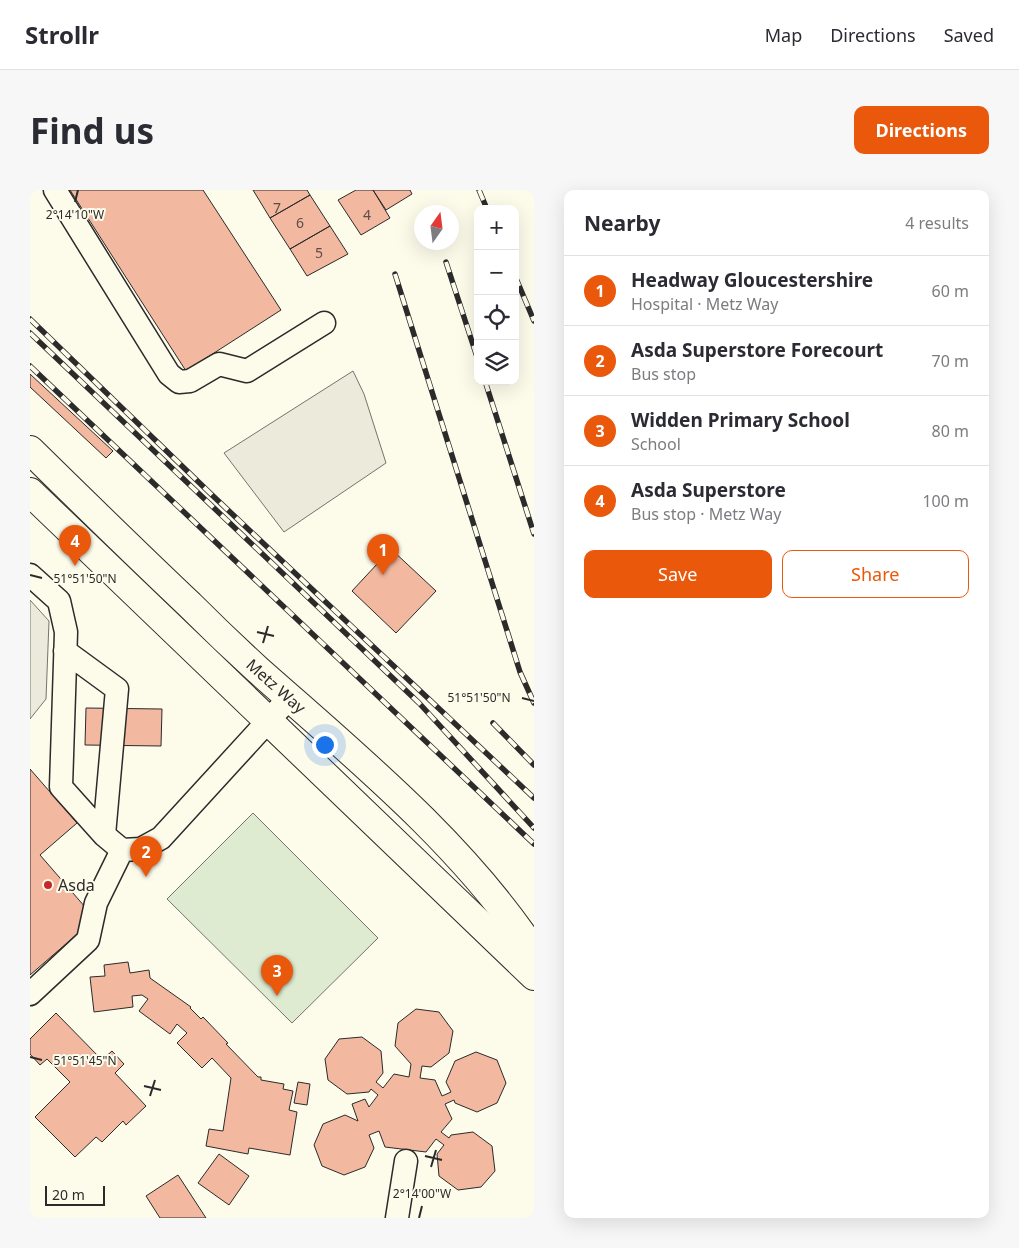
<!DOCTYPE html>
<html lang="en">
<head>
<meta charset="utf-8">
<style>
	body { margin:0; font-family:"Noto Sans",sans-serif; background:#f7f7f7; color:#2b2b33 }
	.controls { position:absolute; right:15px; top:15px; display:grid; overflow:hidden; border-radius:10px; box-shadow:0 5px 20px #0002 }
	.controls button { width:45px; height:45px; display:grid; place-items:center; padding:0; border:0; border-bottom:1px solid #e1e1e2; background:#fff; color:#2b2b33; font:25px sans-serif }
	.compass { position:absolute; left:384px; top:15px; width:45px; height:45px; border-radius:50%; background:#fff; box-shadow:0 5px 20px #0002; rotate:14deg }
	.scale { position:absolute; left:15px; bottom:12px; width:60px; box-sizing:border-box; padding-left:5px; border:2px solid #2b2b2b; border-top:0; font-size:14px; line-height:18px; white-space:nowrap; color:#2b2b2b; -webkit-text-stroke:4px #fdfbea; paint-order:stroke }
	.you { position:absolute; left:294px; top:554px; width:18px; height:18px; margin:-12px; border:4px solid #fff; border-radius:50%; background:#1a73e8; box-shadow:0 0 0 8px #1a73e833 }
	.badge { display:grid; place-items:center; width:32px; height:32px; border-radius:50%; background:#ea580c; color:#fff; font-size:16px; font-weight:700 }
	.pin { position:absolute; translate:-50% -41px; filter:drop-shadow(0 1px 2px #0008) }
	.pin::after { content:''; position:absolute; top:26px; width:18px; height:15px; background:inherit; clip-path:polygon(0 0,100% 0,50% 100%) }
	.list { margin:0; padding:0; list-style:none }
	h2 { display:flex; justify-content:space-between; align-items:center; height:65px; margin:0; padding:0 20px; font-size:21px }
	h2 small { font-size:16px; font-weight:400; color:#7c7c81 }
	.list li { display:grid; grid-template-columns:32px 1fr auto; gap:15px; align-items:center; box-sizing:border-box; height:70px; padding:0 20px; border-top:1px solid #e1e1e2 }
	.list b { display:block; font-size:19px; white-space:nowrap }
	.list p { margin:0; font-size:16px; white-space:nowrap; color:#7c7c81 }
	.list em { font-size:16px; font-style:normal; color:#7c7c81 }
	.actions { display:flex; gap:10px; padding:15px 20px }
	.actions a { flex:1; padding:11px 0; border:1px solid #ea580c; border-radius:10px; text-align:center; font-size:18px; color:#ea580c }
	.actions .main { background:#ea580c; color:#fff }
	.icon { flex:none; width:28px; height:28px; fill:none; stroke:currentColor; stroke-width:2; stroke-linecap:round; stroke-linejoin:round }
	.map { position:relative; flex:none; width:504px; height:1028px; overflow:hidden; border-radius:10px }
	header { display:flex; align-items:center; gap:30px; box-sizing:border-box; height:70px; padding:0 25px; background:#fff; border-bottom:1px solid #e1e1e2 }
	header strong { font-size:24px }
	nav { display:flex; gap:28px; margin-inline-start:auto; font-size:18px }
	.intro { display:flex; align-items:center; justify-content:space-between; box-sizing:border-box; height:120px; padding:0 30px }
	h1 { margin:0; font-size:35px }
	.button { padding:12px 22px; border-radius:10px; background:#ea580c; color:#fff; font-size:18px; font-weight:700 }
	main { display:flex; gap:30px; padding:0 30px }
	aside { flex:1; background:#fff; border-radius:10px; box-shadow:0 5px 20px #0002 }
	.map>svg:first-child { display:block }
	.green { fill:#deebd1; stroke:#74746e }
	.parking { fill:#eceadb; stroke:#74746e }
	.building { fill:#f2b8a0; stroke:#2b2b2b }
	.lines { fill:none; stroke-linecap:round; stroke-linejoin:round }
	.minor-casing { stroke:#2b2b2b; stroke-width:25 }
	.major-casing { stroke:#2b2b2b; stroke-width:30 }
	.minor { stroke:#fdfbea; stroke-width:22 }
	.major { stroke:#fdfbea; stroke-width:28 }
	.rail-casing { stroke:#2b2b2b; stroke-width:5.5 }
	.rail { stroke:#fdfbea; stroke-width:4; stroke-dasharray:11; stroke-linecap:butt }
	.ticks { fill:none; stroke:#2b2b2b; stroke-width:2 }
	.poi-dot { fill:#c62828; stroke:#fdfbea; stroke-width:2 }
	.labels { text-anchor:middle; dominant-baseline:central; stroke-width:4; stroke-linejoin:round; paint-order:stroke }
	.number-label { font-size:14px; fill:#5d4e48 }
	.street-label { font-size:16px; fill:#2b2b2b; stroke:#fdfbea }
	.poi-label { font-size:16px; fill:#2b2b2b; stroke:#fdfbea; text-anchor:start }
	.ticks-label { font-size:12px; text-anchor:middle; fill:#2b2b2b; stroke:#fdfbea; stroke-width:4; stroke-linejoin:round; paint-order:stroke }
</style>
</head>
<body>
<header>
<strong>Strollr</strong>
<nav><a>Map</a><a>Directions</a><a>Saved</a></nav>
</header>
<div class="intro"><h1>Find us</h1><a class="button">Directions</a></div>
<main>
<div class="map">
<svg width="504" height="1028" viewBox="0 0 504 1028">
	<rect width="100%" height="100%" fill="#fdfbea"/>
	<path class="green" d="M 223,623 L 348,748 L 262,833 L 137,709 Z"/>
	<path class="parking" d="M 323,181 L 334,204 L 356,273 L 254,342 L 194,263 Z
		M 0,410 L 19,431 L 16,509 L 0,529 Z"/>
	<path class="building" d="M 40,0 L 173,0 L 251,120 L 156,181 Z
		M 223,0 L 277,0 L 280,5 L 240,28 Z
		M 326,0 L 343,0 L 360,28 L 331,45 L 308,10 Z
		M 343,0 L 380,0 L 382,4 L 356,20 Z
		M 280,5 L 300,36 L 260,59 L 240,28 Z
		M 300,36 L 318,64 L 277,86 L 260,59 Z
		M 0,184 L 83,261 L 76,268 L 0,197 Z
		M 361,359 L 406,401 L 366,443 L 322,401 Z
		M 56,518 L 132,519 L 131,556 L 55,555 Z
		M 0,579 L 47,633 L 10,665 L 62,725 L 59,734 L 0,785 Z
		M 98,772 L 100,783 L 119,780 L 120,788 L 161,817 L 160,818 L 171,829 L 173,827 L 198,853 L 196,854 L 228,887 L 231,887 L 231,890 L 254,894 L 253,899 L 263,901 L 259,920 L 267,922 L 260,965 L 219,958 L 218,964 L 176,956 L 179,939 L 193,941 L 201,888 L 182,868 L 172,878 L 147,853 L 157,843 L 147,834 L 140,844 L 109,821 L 118,809 L 112,805 L 102,806 L 103,817 L 64,822 L 60,787 L 75,786 L 74,775 Z
		M 386,819 L 409,822 L 423,841 L 419,863 L 401,877 L 392,876 L 390,888 L 405,890 L 412,906 L 421,902 L 416,892 L 425,871 L 446,862 L 467,870 L 476,893 L 467,913 L 447,922 L 425,913 L 424,910 L 415,914 L 422,929 L 411,942 L 419,948 L 421,945 L 443,942 L 462,956 L 465,981 L 451,997 L 428,1000 L 409,986 L 407,964 L 414,955 L 406,949 L 396,962 L 355,957 L 349,941 L 339,945 L 344,958 L 335,977 L 314,985 L 292,976 L 284,955 L 293,934 L 315,925 L 328,931 L 322,914 L 335,909 L 339,917 L 348,905 L 341,899 L 339,902 L 317,904 L 298,890 L 295,869 L 309,849 L 332,847 L 351,861 L 353,883 L 346,892 L 353,898 L 364,884 L 379,887 L 381,874 L 365,856 L 368,833 Z
		M 26,823 L 72,870 L 82,861 L 94,874 L 85,883 L 116,916 L 96,935 L 93,931 L 72,952 L 66,947 L 45,967 L 5,927 L 40,892 L 17,869 L 10,875 L 0,864 L 0,849 Z
		M 268,892 L 280,894 L 277,915 L 264,913 Z
		M 189,964 L 219,986 L 199,1015 L 168,993 Z
		M 148,985 L 176,1028 L 130,1028 L 116,1006 Z"/>
	<g class="lines">
		<defs>
			<path id="minor" d="M 25,0 L 139,184 L 149,192 L 160,191 L 189,174 L 217,181 L 294,133
				M 0,385 L 29,411 L 36,442 L 31,597 L 74,645 L 92,660 L 111,659 L 131,648 L 260,507
				M 35,461 L 87,499 L 74,645
				M 0,804 L 58,750 L 66,713 L 92,660
				M 367,1028 L 376,971"/>
			<g id="major">
				<path id="s1" d="M 0,260 C 53,312 106,364 160,415 C 182,437 205,459 228,480 C 324,565 433,654 504,762"/>
				<path d="M 0,302 L 504,786"/>
			</g>
		</defs>
		<use href="#minor" class="minor-casing"/>
		<use href="#major" class="major-casing"/>
		<use href="#minor" class="minor"/>
		<use href="#major" class="major"/>
		<defs>
			<path id="rail" d="M 449,0 L 457,19
				M 416,72 L 448,170
				M 365,84 L 490,482 L 504,513
				M 485,86 L 504,131
				M 0,129 L 182,305 L 504,608
				M 0,143 L 389,513 L 504,638
				M 0,176 L 504,654
				M 455,191 L 504,344
				M 463,533 L 504,575"/>
		</defs>
		<use href="#rail" class="rail-casing"/>
		<use href="#rail" class="rail"/>
	</g>
	<path class="ticks" d="M 45,12 L 48,0M 0,385 L 12,388M 227,442 L 244,446M 233,453 L 238,436M 492,508 L 504,511M 0,867 L 12,870M 114,896 L 131,900M 120,906 L 125,890M 395,966 L 412,970M 401,977 L 406,960M 389,1028 L 392,1016"/>
	<circle class="poi-dot" cx="18" cy="695" r="5"/>
	<g class="labels">
		<g class="number-label">
			<text x="247" y="17">7</text>
			<text x="337" y="24">4</text>
			<text x="270" y="32">6</text>
			<text x="289" y="62">5</text>
		</g>
		<g class="street-label">
			<text stroke="none"><textPath href="#s1" startOffset="341">Metz Way</textPath></text>
		</g>
		<g class="poi-label">
			<text x="28" y="695">Asda</text>
		</g>
	</g>
	<g class="ticks-label">
		<text x="45" y="29">2°14'10"W</text>
		<text x="55" y="393">51°51'50"N</text>
		<text x="449" y="512">51°51'50"N</text>
		<text x="55" y="875">51°51'45"N</text>
		<text x="392" y="1008">2°14'00"W</text>
	</g>
</svg>
<div class="controls">
<button>+</button>
<button>−</button>
<button><svg class="icon" aria-label="locate" viewBox="0 0 24 24"><circle cx="12" cy="12" r="6"/><path d="M12 2v4M12 18v4M2 12h4M18 12h4"/></svg></button>
<button><svg class="icon" aria-label="layers" viewBox="0 0 24 24"><path d="M12 4l9 5-9 5-9-5zM3 14l9 5 9-5"/></svg></button>
</div>
<svg class="compass" viewBox="-18 -18 36 36"><path d="M0-13l5 13h-10z" fill="#e53935"/><path d="M0 13l5-13h-10z" fill="#7c7c81"/></svg>
<div class="scale">20 m</div>
<div class="you"></div>
<div class="pin badge" style="left:353px;top:385px">1</div>
<div class="pin badge" style="left:116px;top:687px">2</div>
<div class="pin badge" style="left:247px;top:806px">3</div>
<div class="pin badge" style="left:45px;top:376px">4</div>
</div>
<aside>
<h2>Nearby<small>4 results</small></h2>
<ul class="list">
<li><span class="badge">1</span><div><b>Headway Gloucestershire</b><p>Hospital · Metz Way</p></div><em>60 m</em></li>
<li><span class="badge">2</span><div><b>Asda Superstore Forecourt</b><p>Bus stop</p></div><em>70 m</em></li>
<li><span class="badge">3</span><div><b>Widden Primary School</b><p>School</p></div><em>80 m</em></li>
<li><span class="badge">4</span><div><b>Asda Superstore</b><p>Bus stop · Metz Way</p></div><em>100 m</em></li>
</ul>
<div class="actions"><a class="main">Save</a><a>Share</a></div>
</aside>
</main>
</body>
</html>
